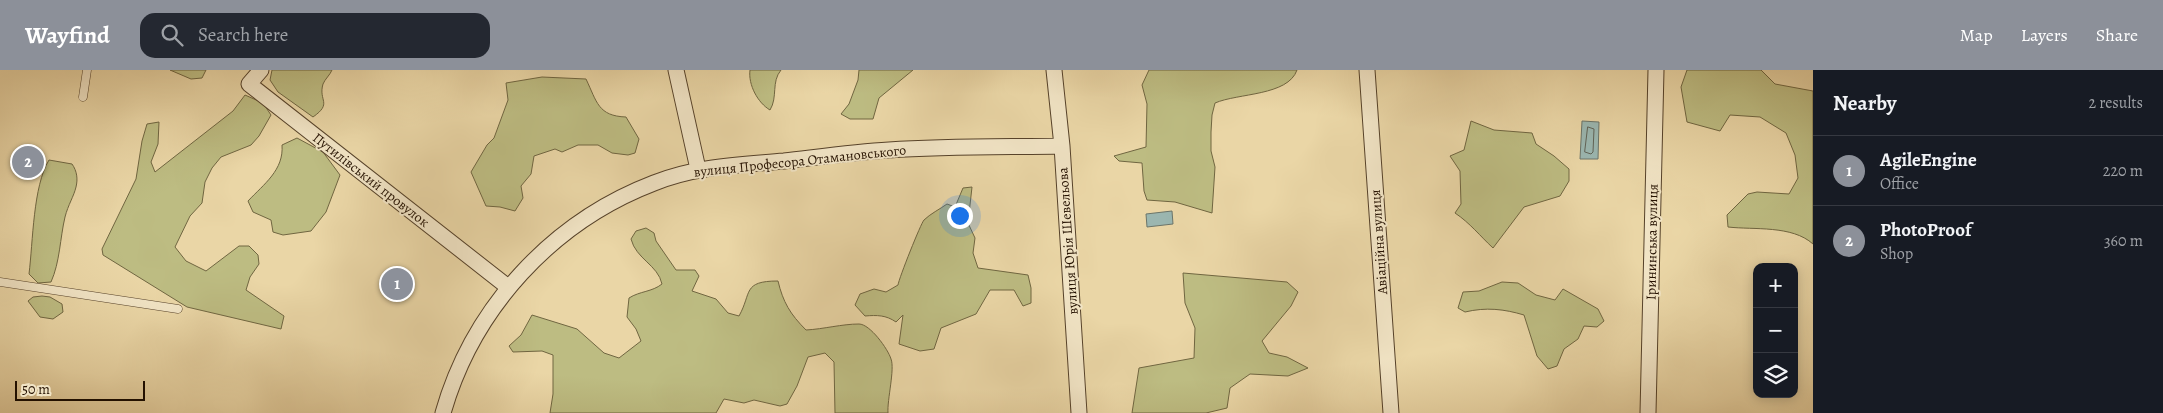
<!DOCTYPE html>
<html lang="en">
<head>
<meta charset="utf-8">
<style>
	body { margin:0; font-family:Alegreya,serif; background:#242831; color:#f1f3f6 }
	.controls { position:absolute; right:15px; bottom:15px; display:grid; overflow:hidden; border-radius:10px; box-shadow:0 2px 12px #0003 }
	.controls button { width:45px; height:45px; display:grid; place-items:center; padding:0; border:0; border-bottom:1px solid #363941; background:#171b24; color:#f1f3f6; font:25px sans-serif }
	.scale { position:absolute; left:15px; bottom:12px; width:130px; box-sizing:border-box; padding-left:5px; border:2px solid #241100; border-top:0; font-size:14px; line-height:18px; white-space:nowrap; color:#241100; -webkit-text-stroke:4px #f1e4c5; paint-order:stroke }
	.you { position:absolute; left:959px; top:145px; width:18px; height:18px; margin:-12px; border:4px solid #fff; border-radius:50%; background:#1a73e8; box-shadow:0 0 0 8px #1a73e833 }
	.badge { display:grid; place-items:center; width:32px; height:32px; border-radius:50%; background:#8c9099; color:#fff; font-size:16px; font-weight:700 }
	.pin { position:absolute; translate:-50% -50%; border:2px solid #fff; box-shadow:0 1px 5px #0006 }
	.list { margin:0; padding:0; list-style:none }
	h2 { display:flex; justify-content:space-between; align-items:center; height:65px; margin:0; padding:0 20px; font-size:21px }
	h2 small { font-size:16px; font-weight:400; color:#9ea1a6 }
	.list li { display:grid; grid-template-columns:32px 1fr auto; gap:15px; align-items:center; box-sizing:border-box; height:70px; padding:0 20px; border-top:1px solid #363941 }
	.list b { display:block; font-size:19px; white-space:nowrap }
	.list p { margin:0; font-size:16px; white-space:nowrap; color:#9ea1a6 }
	.list em { font-size:16px; font-style:normal; color:#9ea1a6 }
	.icon { flex:none; width:28px; height:28px; fill:none; stroke:currentColor; stroke-width:2; stroke-linecap:round; stroke-linejoin:round }
	.map { position:relative; flex:none; width:1813px; height:343px; overflow:hidden }
	header { display:flex; align-items:center; gap:30px; box-sizing:border-box; height:70px; padding:0 25px; background:#8c9099; color:#fff }
	header strong { font-size:24px }
	nav { display:flex; gap:28px; margin-inline-start:auto; font-size:18px }
	.search { width:350px; height:45px; background:#242831; display:flex; align-items:center; gap:12px; box-sizing:border-box; padding:0 18px; border-radius:15px; color:#9ea1a6; font-size:19px }
	main { display:flex }
	aside { flex:1; background:#171b24 }
	.map>svg:first-child { display:block }
	.green { fill:#bdbc82; stroke:#706641 }
	.water { fill:#9bb7b1; stroke:#6b756a }
	.lines { fill:none; stroke-linecap:round; stroke-linejoin:round }
	.shore { stroke:#606458; stroke-width:1 }
	.service-casing { stroke:#56422a; stroke-width:9 }
	.minor-casing { stroke:#56422a; stroke-width:17 }
	.service { stroke:#f1e4c5; stroke-width:8 }
	.minor { stroke:#f1e4c5; stroke-width:15 }
	.labels { text-anchor:middle; dominant-baseline:central; stroke-width:4; stroke-linejoin:round; paint-order:stroke }
	.street-label { font-size:14px; fill:#241100; stroke:#f1e4c5 }
</style>
</head>
<body>
<header>
<strong>Wayfind</strong>
<div class="search"><svg class="icon" aria-label="search" viewBox="0 0 24 24"><circle cx="10" cy="10" r="6"/><path d="M15 15l6 6"/></svg>Search here</div>
<nav><a>Map</a><a>Layers</a><a>Share</a></nav>
</header>
<main>
<div class="map">
<svg width="1813" height="343" viewBox="0 0 1813 343">
	<rect width="100%" height="100%" fill="#ead6a6"/>
	<filter id="stains"><feTurbulence type="fractalNoise" baseFrequency=".004" numOctaves="4"/><feColorMatrix values="0 0 0 0 .2 0 0 0 0 .09 0 0 0 0 .02 0 0 0 .5 -.17"/></filter>
	<radialGradient id="worn" r=".72"><stop offset=".6" stop-color="#630" stop-opacity="0"/><stop offset="1" stop-color="#630" stop-opacity=".3"/></radialGradient>
	<path class="green" d="M 170,0 L 206,0 L 202,8 L 191,9 Z
		M 272,0 L 332,0 C 330,5 325,9 323,14 C 318,31 333,33 313,47 L 278,22 L 270,10 Z
		M 750,0 L 781,0 C 771,12 778,27 770,40 C 758,33 748,15 750,0 Z
		M 859,0 L 913,0 L 879,28 L 873,49 L 850,49 L 841,44 L 849,34 L 858,10 Z
		M 1149,0 L 1297,0 C 1288,26 1238,23 1215,33 L 1212,45 L 1211,62 L 1211,81 L 1215,97 L 1212,143 L 1175,132 L 1147,130 L 1144,121 L 1142,93 L 1119,91 L 1114,86 L 1146,77 L 1147,34 L 1142,15 Z
		M 1687,0 L 1761,0 L 1775,14 L 1813,21 L 1813,174 C 1792,155 1754,160 1728,157 L 1727,145 L 1748,124 L 1757,122 L 1789,124 L 1798,108 L 1795,85 L 1786,63 L 1760,47 L 1730,45 L 1720,61 L 1687,52 L 1681,17 Z
		M 542,7 L 586,9 C 597,32 598,46 626,47 L 639,69 L 635,83 L 628,85 L 612,83 L 598,75 L 578,75 L 562,82 L 555,79 L 534,86 L 531,104 L 521,116 L 523,128 L 515,141 L 500,137 L 486,136 L 471,102 L 487,75 L 494,68 L 508,30 L 506,13 Z
		M 245,25 L 263,33 L 271,45 L 259,66 L 251,75 L 221,87 L 212,98 L 205,112 L 202,133 L 190,146 L 175,177 L 186,191 L 206,201 L 239,176 L 249,176 L 258,185 L 259,194 L 250,207 L 246,220 L 284,246 L 281,259 L 187,237 L 103,185 L 102,179 L 136,109 L 142,71 L 147,54 L 159,52 L 158,74 L 151,92 L 155,102 L 233,41 Z
		M 1471,51 L 1494,60 L 1532,63 L 1536,74 L 1554,86 L 1569,99 L 1569,111 L 1560,126 L 1524,137 L 1493,178 C 1480,166 1470,153 1455,143 L 1461,134 L 1460,101 L 1450,86 L 1464,80 Z
		M 297,68 L 323,82 L 340,105 L 326,142 L 311,161 L 283,165 L 273,162 L 271,150 L 253,142 L 248,131 C 264,114 284,100 282,75 Z
		M 49,90 L 72,94 C 77,101 78,109 76,117 C 74,126 68,135 65,147 C 60,168 60,192 51,212 L 38,213 L 29,204 C 33,172 33,116 49,90 Z
		M 972,117 L 968,153 L 975,168 L 973,183 L 978,198 L 1028,205 L 1031,218 L 1031,233 L 1023,236 L 1014,220 L 990,220 L 976,244 L 941,258 L 934,279 L 920,281 L 899,274 L 903,245 L 896,252 C 886,245 877,245 865,246 L 855,235 L 860,224 L 874,219 L 886,222 L 898,215 C 899,208 921,153 924,150 C 930,144 940,139 947,134 L 955,137 L 963,118 Z
		M 646,158 L 654,163 L 656,171 L 676,200 L 695,200 L 699,206 L 692,221 L 716,229 L 728,243 L 739,246 C 752,223 742,211 778,211 C 783,232 790,244 806,260 C 824,259 842,254 859,254 C 870,254 888,279 891,289 C 895,299 887,330 888,343 L 835,343 L 834,292 L 825,283 L 808,287 L 797,316 L 787,334 L 780,336 L 754,330 L 744,333 L 724,329 L 716,343 L 550,343 L 553,324 L 553,285 L 542,281 L 513,282 L 509,276 L 521,265 L 532,245 L 577,259 L 604,283 L 619,288 L 641,271 L 636,259 L 627,247 L 629,228 C 640,221 652,222 662,214 C 658,195 636,189 631,169 L 636,161 Z
		M 1183,203 L 1287,212 L 1298,222 L 1291,236 L 1262,271 L 1269,283 L 1287,287 L 1308,298 L 1288,306 L 1250,304 L 1230,318 L 1227,338 L 1206,343 L 1132,343 L 1139,298 L 1194,288 L 1195,258 L 1185,233 Z
		M 1502,212 L 1518,213 L 1536,225 L 1555,230 L 1563,219 L 1598,239 L 1604,251 L 1597,257 L 1584,256 L 1578,269 L 1564,279 L 1557,296 L 1548,299 L 1537,286 L 1524,245 C 1504,239 1486,237 1465,242 L 1458,238 L 1463,222 L 1479,221 Z
		M 42,226 L 50,227 L 62,234 L 63,242 L 53,249 L 40,247 L 28,231 L 33,227 Z"/>
	<path class="water" d="M 1582,51 L 1599,52 L 1598,89 L 1580,89 Z
		M 1172,141 L 1173,154 L 1147,157 L 1146,144 Z"/>
	<g class="lines">
		<path class="shore" d="M 1588,57 L 1594,59 L 1593,82 L 1591,84 L 1585,82 Z"/>
		<defs>
			<path id="service" d="M 83,27 L 87,0
				M 0,212 L 178,239"/>
			<path id="minor" d="M 261,0 L 249,14 L 508,217
				M 676,0 L 698,99
				M 1054,0 L 1062,76 L 1079,343
				M 1367,0 L 1391,343
				M 443,343 C 473,238 552,152 654,113 C 696,96 740,95 784,91 C 819,87 854,82 889,80 C 946,76 1005,77 1062,76
				M 1648,343 L 1656,0"/>
		</defs>
		<use href="#service" class="service-casing"/>
		<use href="#minor" class="minor-casing"/>
		<use href="#service" class="service"/>
		<use href="#minor" class="minor"/>
	</g>
	<g class="labels">
		<g class="street-label">
			<text transform="translate(800 91) rotate(-6)">вулиця Професора Отамановського</text>
			<text transform="translate(371 110) rotate(38)">Путилівський провулок</text>
			<text transform="translate(1068 171) rotate(-94)">вулиця Юрія Шевельова</text>
			<text transform="translate(1379 172) rotate(-94)">Авіаційна вулиця</text>
			<text transform="translate(1652 172) rotate(-89)">Ірининська вулиця</text>
		</g>
	</g>
	<rect width="100%" height="100%" filter="url(#stains)"/>
	<rect width="100%" height="100%" fill="url(#worn)"/>
</svg>
<div class="controls">
<button>+</button>
<button>−</button>
<button><svg class="icon" aria-label="layers" viewBox="0 0 24 24"><path d="M12 4l9 5-9 5-9-5zM3 14l9 5 9-5"/></svg></button>
</div>
<div class="scale">50 m</div>
<div class="you"></div>
<div class="pin badge" style="left:397px;top:214px">1</div>
<div class="pin badge" style="left:28px;top:92px">2</div>
</div>
<aside>
<h2>Nearby<small>2 results</small></h2>
<ul class="list">
<li><span class="badge">1</span><div><b>AgileEngine</b><p>Office</p></div><em>220 m</em></li>
<li><span class="badge">2</span><div><b>PhotoProof</b><p>Shop</p></div><em>360 m</em></li>
</ul>
</aside>
</main>
</body>
</html>
